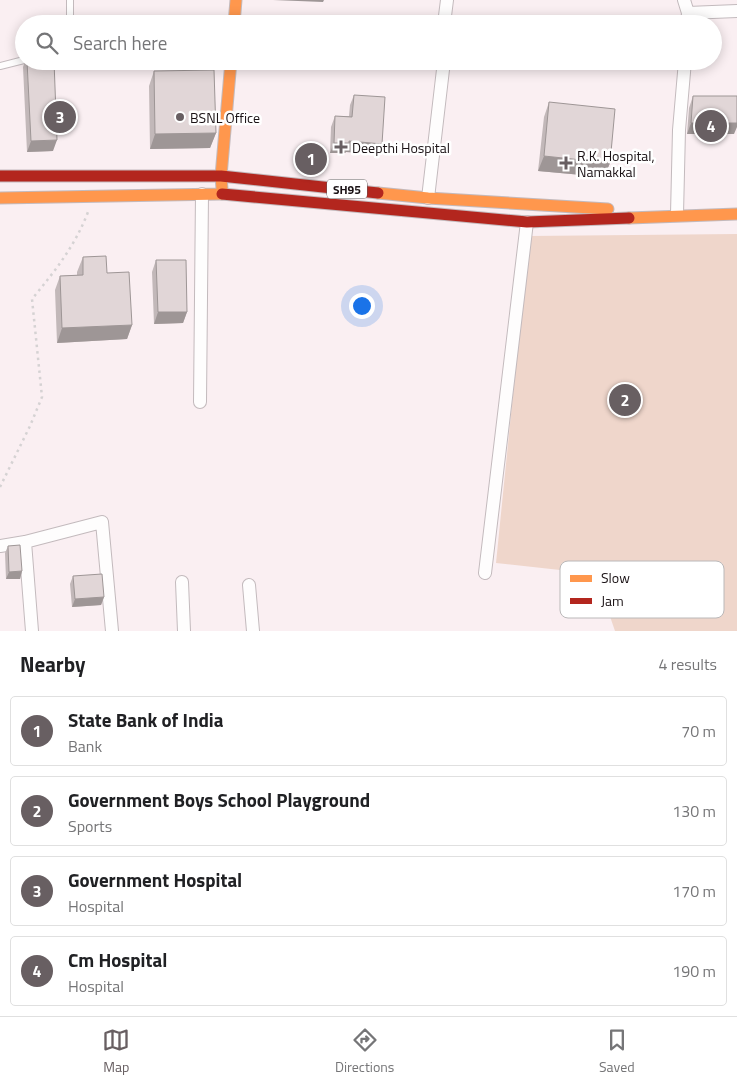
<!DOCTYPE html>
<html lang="en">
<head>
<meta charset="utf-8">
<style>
	body { margin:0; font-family:"Titillium Web",sans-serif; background:#f6f6f6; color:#202124 }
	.you { position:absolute; left:361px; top:305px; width:18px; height:18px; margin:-12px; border:4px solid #fff; border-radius:50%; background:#1a73e8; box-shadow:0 0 0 8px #1a73e833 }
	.badge { display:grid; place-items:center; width:32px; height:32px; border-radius:50%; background:#685f62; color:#fff; font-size:16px; font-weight:700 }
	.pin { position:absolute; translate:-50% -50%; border:2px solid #fff; box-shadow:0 1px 5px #0006 }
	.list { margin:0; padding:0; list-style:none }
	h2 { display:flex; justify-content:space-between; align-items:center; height:65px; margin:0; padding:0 20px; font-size:21px }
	h2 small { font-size:16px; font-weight:400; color:#757577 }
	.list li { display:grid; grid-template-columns:32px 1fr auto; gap:15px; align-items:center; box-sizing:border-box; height:70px; margin:0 10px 10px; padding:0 10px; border:1px solid #e0e0e0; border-radius:5px }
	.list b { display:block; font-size:19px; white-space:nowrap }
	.list p { margin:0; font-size:16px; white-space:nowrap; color:#757577 }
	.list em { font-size:16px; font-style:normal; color:#757577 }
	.icon { flex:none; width:28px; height:28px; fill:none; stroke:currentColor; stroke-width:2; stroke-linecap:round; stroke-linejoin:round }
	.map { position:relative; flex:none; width:737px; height:631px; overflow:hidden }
	.search { position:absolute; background:#fff; box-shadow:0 2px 12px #0003; left:15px; right:15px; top:15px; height:55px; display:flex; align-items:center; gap:12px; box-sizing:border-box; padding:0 18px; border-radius:28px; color:#757577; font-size:19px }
	.sheet { height:385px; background:#fff }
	nav { display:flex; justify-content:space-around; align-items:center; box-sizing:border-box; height:70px; border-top:1px solid #e0e0e0; background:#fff; font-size:14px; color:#757577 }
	nav a { display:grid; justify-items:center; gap:2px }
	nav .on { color:#685f62 }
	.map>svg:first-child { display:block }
	.green { fill:#efd6cb }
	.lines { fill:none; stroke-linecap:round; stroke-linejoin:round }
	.lane-casing { stroke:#c3babd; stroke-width:8 }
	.street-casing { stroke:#c3babd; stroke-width:14 }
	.slow-casing { stroke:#c3babd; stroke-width:13 }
	.jam-casing { stroke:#c3babd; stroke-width:13 }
	.path { stroke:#d5d2d3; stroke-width:2.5; stroke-dasharray:2.5 4; stroke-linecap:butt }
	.lane { stroke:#fefdfd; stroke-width:6 }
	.street { stroke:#fefdfd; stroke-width:12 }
	.slow { stroke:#ff974d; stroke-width:11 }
	.jam { stroke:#b3261e; stroke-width:11 }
	.wall { fill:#c2b8b9 }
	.shaded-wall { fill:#9e9696 }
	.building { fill:#e1d6d7; stroke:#9e9696 }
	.poi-dot { fill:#685f62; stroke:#fff; stroke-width:2 }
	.labels { text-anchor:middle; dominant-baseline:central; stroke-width:5; stroke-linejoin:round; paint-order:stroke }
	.shield { fill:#fff; stroke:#5f595b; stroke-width:1 }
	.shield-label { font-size:12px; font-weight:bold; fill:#1a1215 }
	.poi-label { font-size:14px; fill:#1a1215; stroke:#fff; text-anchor:start }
	.key { fill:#fff; stroke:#bab8b9; stroke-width:1 }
	.key-label { font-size:14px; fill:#1a1215 }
</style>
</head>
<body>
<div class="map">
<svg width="737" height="631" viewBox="0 0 737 631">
	<rect width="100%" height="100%" fill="#faeff2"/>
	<path class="green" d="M 737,234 L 737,631 L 615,631 L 604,599 L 560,570 L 496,563 L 529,236 Z"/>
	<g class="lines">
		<defs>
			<path id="lane" d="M 70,24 L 70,0
				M 0,66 L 24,60"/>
			<path id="street" d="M 684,0 L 688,13 L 687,24
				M 688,13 L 737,11
				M 444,24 L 447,0
				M 428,198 L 444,61
				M 677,214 L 679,130 L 685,61
				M 200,402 L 202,194
				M 25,542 L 32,631
				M 0,546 L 25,542 L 102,522 L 112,631
				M 485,573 L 527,222
				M 182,582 L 184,631
				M 249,585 L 253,631"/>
			<path id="slow" d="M 234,24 L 236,0
				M 222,189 L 221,176 L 231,61
				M 378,193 L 428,198 L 608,209
				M 0,198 L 222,194
				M 629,218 L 737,214"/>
			<path id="jam" d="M 0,176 L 221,176 L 378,193
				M 222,194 L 527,222 L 629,218"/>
		</defs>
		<use href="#lane" class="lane-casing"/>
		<use href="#street" class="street-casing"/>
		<use href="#slow" class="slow-casing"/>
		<use href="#jam" class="jam-casing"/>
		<path class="path" d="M 0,487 L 30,426 L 42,397 L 32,299 C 55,271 75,246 88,212"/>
		<use href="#lane" class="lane"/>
		<use href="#street" class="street"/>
		<use href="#slow" class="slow"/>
		<use href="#jam" class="jam"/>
	</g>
	<path class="wall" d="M 25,61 L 54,61 L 53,151 L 27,152 L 23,67 Z
		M 154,71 L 216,133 L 210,148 L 150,149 L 149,86 Z
		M 354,95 L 378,154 L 346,152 L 345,153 L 330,153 L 331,127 L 335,116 L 349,116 L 350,105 Z
		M 693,96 L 734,134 L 687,134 L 689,108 Z
		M 549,102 L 610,163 L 604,177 L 538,171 L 544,117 Z
		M 83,257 L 107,273 L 132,325 L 127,339 L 57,343 L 55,290 L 60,276 L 77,275 L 77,272 Z
		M 156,260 L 187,312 L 183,323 L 154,324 L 152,272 Z
		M 8,546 L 22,571 L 20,579 L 6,579 L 5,553 Z
		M 73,576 L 104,597 L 101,605 L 72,607 L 70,584 Z"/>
	<path class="shaded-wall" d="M 273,0 L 324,0 L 323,2 Z
		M 691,123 L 737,123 L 737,127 L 734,134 L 687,134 Z
		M 216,133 L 210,148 L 150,149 L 155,134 Z
		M 57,140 L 53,151 L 27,152 L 31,141 Z
		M 349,141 L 382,144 L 378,154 L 346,152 L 345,153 L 330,153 L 334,143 Z
		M 544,156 L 610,163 L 604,177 L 538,171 Z
		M 158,312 L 187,312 L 183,323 L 154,324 Z
		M 132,325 L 127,339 L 57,343 L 62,328 Z
		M 22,571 L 20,579 L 6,579 L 9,572 Z
		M 104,597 L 101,605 L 72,607 L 75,599 Z"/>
	<path class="building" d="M 27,61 L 54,61 L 57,140 L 31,141 Z
		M 214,70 L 216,133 L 155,134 L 154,71 Z
		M 354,95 L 385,97 L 382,144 L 349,141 L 349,143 L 334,143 L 335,116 L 352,117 Z
		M 693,96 L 737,96 L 737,123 L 691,123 Z
		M 549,102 L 615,109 L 610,163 L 544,156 Z
		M 106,256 L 107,273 L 129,272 L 132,325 L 62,328 L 60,276 L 83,275 L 83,257 Z
		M 156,260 L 186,260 L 187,312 L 158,312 Z
		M 20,545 L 22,571 L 9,572 L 8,546 Z
		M 102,574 L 104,597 L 75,599 L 73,576 Z"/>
	<g class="poi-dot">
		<circle cx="180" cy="117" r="5"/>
		<path d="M338.5 139.5h5v5h5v5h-5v5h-5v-5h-5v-5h5z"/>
		<path d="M563.5 155.5h5v5h5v5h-5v5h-5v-5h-5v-5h5z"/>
	</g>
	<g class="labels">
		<rect class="shield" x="327" y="179.5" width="40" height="19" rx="4"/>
		<g class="shield-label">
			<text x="347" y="189">SH95</text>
		</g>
		<g class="poi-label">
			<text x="190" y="117">BSNL Office</text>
			<text x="352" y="147">Deepthi Hospital</text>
			<text x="577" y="155">R.K. Hospital,<tspan x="577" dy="16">Namakkal</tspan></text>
		</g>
	</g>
	<rect x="560" y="561" width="164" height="57" rx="8" class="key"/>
	<rect x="570" y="575" width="22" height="7" fill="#ff974d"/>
	<rect x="570" y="598" width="22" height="6" fill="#b3261e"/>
	<g class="key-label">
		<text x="601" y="583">Slow</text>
		<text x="601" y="606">Jam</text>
	</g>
</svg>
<div class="you"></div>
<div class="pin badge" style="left:311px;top:159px">1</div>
<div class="pin badge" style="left:625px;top:400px">2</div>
<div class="pin badge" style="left:60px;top:117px">3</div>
<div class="pin badge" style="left:711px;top:126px">4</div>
<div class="search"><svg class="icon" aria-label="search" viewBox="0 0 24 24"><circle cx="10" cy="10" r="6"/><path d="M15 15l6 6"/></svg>Search here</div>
</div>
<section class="sheet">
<h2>Nearby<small>4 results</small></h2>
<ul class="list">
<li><span class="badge">1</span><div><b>State Bank of India</b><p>Bank</p></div><em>70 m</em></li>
<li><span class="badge">2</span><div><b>Government Boys School Playground</b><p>Sports</p></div><em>130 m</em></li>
<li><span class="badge">3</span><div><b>Government Hospital</b><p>Hospital</p></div><em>170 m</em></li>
<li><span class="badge">4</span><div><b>Cm Hospital</b><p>Hospital</p></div><em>190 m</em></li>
</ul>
</section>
<nav>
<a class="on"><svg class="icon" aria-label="map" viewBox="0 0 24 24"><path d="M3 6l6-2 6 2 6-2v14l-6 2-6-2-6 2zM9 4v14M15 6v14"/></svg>Map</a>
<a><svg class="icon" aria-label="directions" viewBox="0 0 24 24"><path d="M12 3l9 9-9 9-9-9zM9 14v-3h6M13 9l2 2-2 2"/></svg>Directions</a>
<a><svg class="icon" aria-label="saved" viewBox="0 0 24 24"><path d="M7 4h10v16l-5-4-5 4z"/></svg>Saved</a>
</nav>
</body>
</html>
